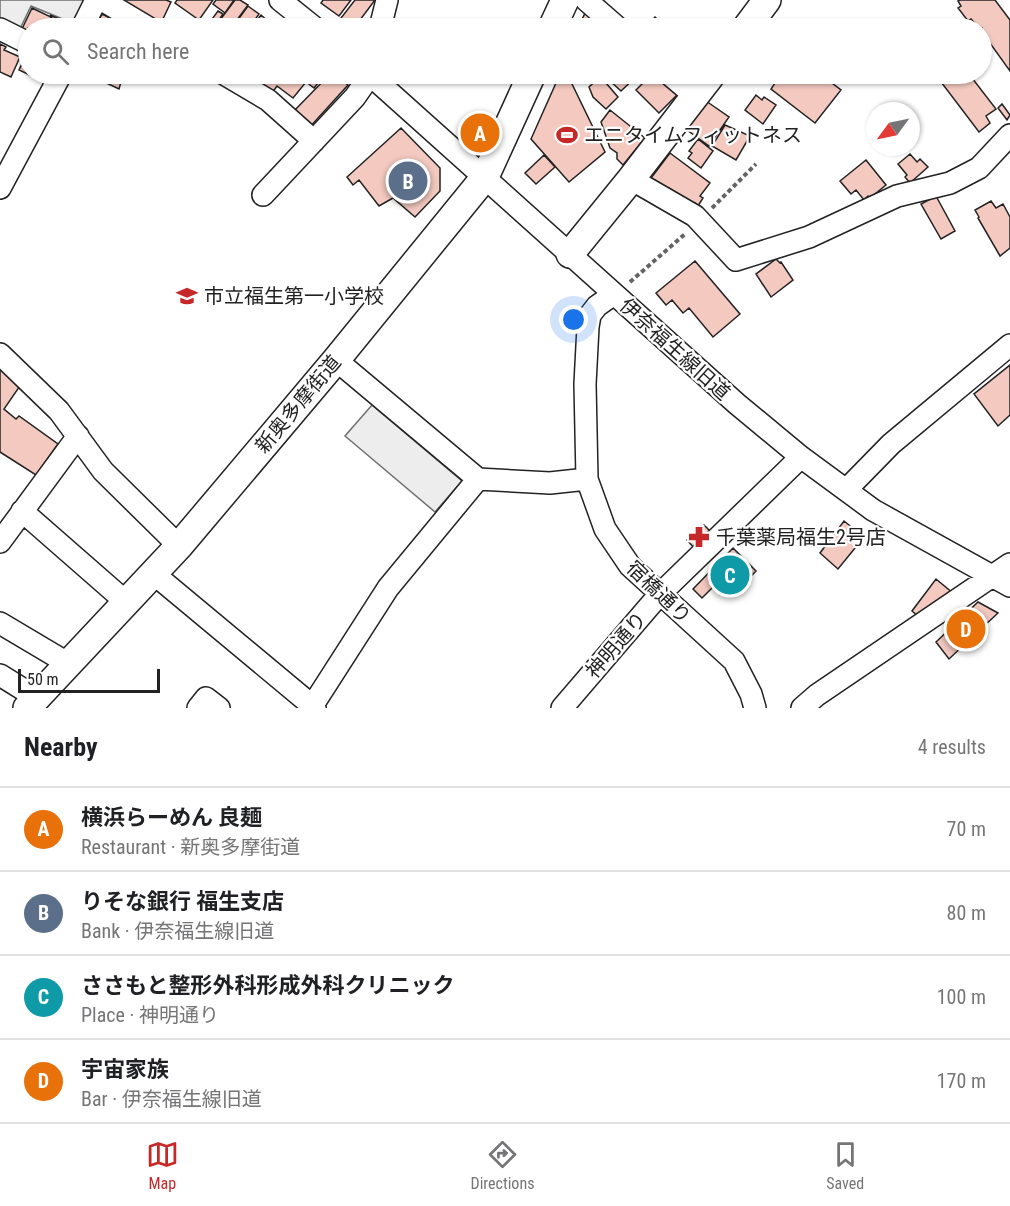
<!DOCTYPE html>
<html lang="en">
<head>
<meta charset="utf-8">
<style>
	body { margin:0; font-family:"Roboto Condensed","Noto Sans JP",sans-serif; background:#f6f6f6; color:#202124 }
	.compass { position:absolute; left:866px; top:102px; width:54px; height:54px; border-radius:50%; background:#fff; box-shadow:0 2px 4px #0004; rotate:237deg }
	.scale { position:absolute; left:18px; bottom:15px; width:142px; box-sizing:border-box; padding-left:6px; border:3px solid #222; border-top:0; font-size:16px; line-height:21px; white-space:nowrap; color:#222; -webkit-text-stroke:4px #fff; paint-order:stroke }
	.you { position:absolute; left:574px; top:320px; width:21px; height:21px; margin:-15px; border:4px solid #fff; border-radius:50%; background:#1a73e8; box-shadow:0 0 0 9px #1a73e833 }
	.badge { display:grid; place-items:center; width:39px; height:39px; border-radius:50%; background:#c62828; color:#fff; font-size:20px; font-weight:700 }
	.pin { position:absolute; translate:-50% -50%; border:3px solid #fff; box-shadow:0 2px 6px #0006 }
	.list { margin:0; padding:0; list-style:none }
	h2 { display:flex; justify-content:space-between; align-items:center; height:78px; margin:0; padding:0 24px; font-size:26px }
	h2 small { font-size:20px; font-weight:400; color:#757577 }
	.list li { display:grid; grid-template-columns:39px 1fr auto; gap:18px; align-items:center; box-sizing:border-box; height:84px; padding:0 24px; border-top:2px solid #e0e0e0 }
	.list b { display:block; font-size:22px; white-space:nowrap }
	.list p { margin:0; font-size:20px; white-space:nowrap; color:#757577 }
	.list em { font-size:20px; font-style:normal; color:#757577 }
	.icon { flex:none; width:33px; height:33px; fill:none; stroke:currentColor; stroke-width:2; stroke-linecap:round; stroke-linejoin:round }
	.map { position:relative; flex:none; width:1010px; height:708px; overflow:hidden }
	.search { position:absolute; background:#fff; box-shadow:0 2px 4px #0004; left:18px; right:18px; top:18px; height:66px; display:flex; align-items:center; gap:15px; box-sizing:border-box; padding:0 21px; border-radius:33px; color:#757577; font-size:22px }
	.sheet { height:414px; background:#fff }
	nav { display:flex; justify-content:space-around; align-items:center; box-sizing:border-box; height:84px; border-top:2px solid #e0e0e0; background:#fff; font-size:16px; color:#757577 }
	nav a { display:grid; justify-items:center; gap:3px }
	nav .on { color:#c62828 }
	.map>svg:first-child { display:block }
	.parking { fill:#ededed; stroke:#6f6f6f; stroke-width:1.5 }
	.building { fill:#f3c9c0; stroke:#222; stroke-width:1.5 }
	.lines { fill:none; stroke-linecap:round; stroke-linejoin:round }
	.minor-casing { stroke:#222; stroke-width:24 }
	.major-casing { stroke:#222; stroke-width:30 }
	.path { stroke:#646464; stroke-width:4; stroke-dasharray:4.5 3; stroke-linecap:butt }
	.minor { stroke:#fff; stroke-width:21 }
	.major { stroke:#fff; stroke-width:27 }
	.labels { text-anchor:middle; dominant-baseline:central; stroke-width:4.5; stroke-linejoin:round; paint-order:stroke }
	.poi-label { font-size:20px; fill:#222; stroke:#fff; text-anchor:start }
	.street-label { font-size:20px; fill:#222; stroke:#fff }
</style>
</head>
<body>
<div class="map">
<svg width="1010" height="708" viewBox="0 0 1010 708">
	<rect width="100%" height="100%" fill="#fff"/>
	<path class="parking" d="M 0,0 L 86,0 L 75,24 L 31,6 L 18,33 L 0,25 Z
		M 372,405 L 462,481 L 435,512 L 345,436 Z"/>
	<path class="building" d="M 112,0 L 166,0 L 171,2 L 161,23 Z
		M 177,0 L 213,0 L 199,20 L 175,3 Z
		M 216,0 L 234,0 L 225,13 L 213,4 Z
		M 235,0 L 240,0 L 248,5 L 231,28 L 214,28 Z
		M 323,0 L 351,0 L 339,16 L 321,3 Z
		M 355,0 L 375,0 L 354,28 L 341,18 Z
		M 960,0 L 995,0 L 1010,20 L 1010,71 L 982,32 L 982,28 L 979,28 L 971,19 L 968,21 L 958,8 L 961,6 L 958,1 Z
		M 248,6 L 259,14 L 249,28 L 232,28 Z
		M 32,8 L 51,17 L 47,26 L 42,24 L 39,28 L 28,28 L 28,36 L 21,31 Z
		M 218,11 L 223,14 L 217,23 L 212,19 Z
		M 586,11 L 602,25 L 599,28 L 578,28 Z
		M 102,14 L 118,22 L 115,28 L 95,28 Z
		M 50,15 L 59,19 L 55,28 L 47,26 L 52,17 Z
		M 261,15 L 268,21 L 262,28 L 251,28 Z
		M 655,17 L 667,28 L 645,28 Z
		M 60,20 L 72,26 L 71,28 L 56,28 Z
		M 268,22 L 276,28 L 264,28 Z
		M 0,44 L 6,47 L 4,50 L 20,57 L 11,77 L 0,72 Z
		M 28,51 L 28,74 L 49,74 L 47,78 L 40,75 L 38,79 L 19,70 Z
		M 87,74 L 122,74 L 123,75 L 119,89 Z
		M 230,74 L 257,74 L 246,88 Z
		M 261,74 L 325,74 L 314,88 L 306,82 L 293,98 L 277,86 L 269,97 L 253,84 Z
		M 330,74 L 334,74 L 348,85 L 309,128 L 293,112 Z
		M 560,74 L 572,84 L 605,152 L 569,182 L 531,139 Z
		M 603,74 L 639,74 L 621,91 L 609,80 L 606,83 L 618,97 L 606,109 L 593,97 L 589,87 Z
		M 652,74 L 657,74 L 678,94 L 659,113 L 636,90 Z
		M 781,74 L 823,74 L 829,78 L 828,80 L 841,90 L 815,123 L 771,89 Z
		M 935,74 L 969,74 L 996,109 L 986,116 L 990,123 L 979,132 Z
		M 756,95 L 762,100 L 764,97 L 776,105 L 763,124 L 745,110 Z
		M 706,101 L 729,117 L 709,146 L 687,130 L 688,128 L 686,127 Z
		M 1002,104 L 1010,115 L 1007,120 L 998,108 Z
		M 610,110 L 645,138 L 623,165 L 617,159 L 617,153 L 610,148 L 601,122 Z
		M 725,125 L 750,136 L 736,160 L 712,146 Z
		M 401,128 L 440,168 L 440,191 L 415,217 L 393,198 L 379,206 L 359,180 L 353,185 L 347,177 Z
		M 698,139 L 713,151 L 701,168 L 688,158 L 692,153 L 689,151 Z
		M 670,153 L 710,183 L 700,196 L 703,198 L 698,206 L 695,203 L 693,206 L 669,188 L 667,191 L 648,182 Z
		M 910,154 L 917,162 L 920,159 L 928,167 L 910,183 L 905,177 L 907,175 L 898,164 Z
		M 544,155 L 555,167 L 536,184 L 525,173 Z
		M 866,160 L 886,185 L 870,198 L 868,196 L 864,200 L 856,190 L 851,194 L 840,181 Z
		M 936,196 L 955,231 L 941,239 L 921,204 Z
		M 991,201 L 996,208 L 1003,204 L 1010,217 L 1010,248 L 1000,256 L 978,218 L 979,217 L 975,210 Z
		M 776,259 L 780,263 L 781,262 L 793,280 L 771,297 L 756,274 Z
		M 695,261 L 740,314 L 713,337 L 689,308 L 683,313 L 672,300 L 666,305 L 656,293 Z
		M 1010,365 L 1010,415 L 998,426 L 974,394 Z
		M 0,368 L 22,383 L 4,409 L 16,419 L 19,416 L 58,444 L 36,475 L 0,452 Z
		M 844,521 L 864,537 L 838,569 L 820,553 Z
		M 704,525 L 712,533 L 695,549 L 687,540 Z
		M 733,548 L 756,571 L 735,593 L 721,579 L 702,598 L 693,589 Z
		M 936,579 L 954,594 L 919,617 L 912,611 Z
		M 978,602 L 998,613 L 949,659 L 936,642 Z"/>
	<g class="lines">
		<defs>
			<path id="minor" d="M 102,0 L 149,28
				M 280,0 L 315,28
				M 586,0 L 618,28
				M 82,28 L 96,0
				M 380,28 L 387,0
				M 0,29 L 28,43
				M 224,74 L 268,100 L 314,141
				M 369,74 L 737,404 L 801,457 L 873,510 L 1010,586
				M 669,74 L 695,96
				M 631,179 L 695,216 L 736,260 L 809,237 L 897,196 L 950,183 L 979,168 L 1010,135
				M 0,188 L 61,74
				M 263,195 L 355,97 L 371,74
				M 614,294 L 597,306 L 590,315 L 588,327 L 585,384 L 587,479 L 605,529 L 630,566 L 734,661 L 751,694 L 755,708
				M 0,354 L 59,411 L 103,471 L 179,546
				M 336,360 L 478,479 L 550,483 L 587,479
				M 846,490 L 891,444 L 1010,345
				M 22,511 L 126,602
				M 0,542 L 78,436
				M 154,574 L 315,708
				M 0,623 L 69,664
				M 0,675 L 37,698
				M 198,708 L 206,698 L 219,708
				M 311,708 L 388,588 L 478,479
				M 562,708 L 659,595 L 801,457
				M 802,708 L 817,695 L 1010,564"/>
			<path id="major" d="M 552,28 L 565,0
				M 746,28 L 767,0
				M 570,254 L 631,179 L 712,74
				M 27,708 L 179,546 L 336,360 L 485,177 L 532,74"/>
		</defs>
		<use href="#minor" class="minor-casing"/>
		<use href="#major" class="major-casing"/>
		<path class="path" d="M 712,208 L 756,164
			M 630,282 L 685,234"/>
		<use href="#minor" class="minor"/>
		<use href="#major" class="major"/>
	</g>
	<defs>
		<symbol id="stadium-bare" viewBox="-9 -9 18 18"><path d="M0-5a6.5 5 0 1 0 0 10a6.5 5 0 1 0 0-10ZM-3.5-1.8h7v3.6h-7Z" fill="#c62828" stroke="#fff" stroke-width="2.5" paint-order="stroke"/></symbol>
		<symbol id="school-bare" viewBox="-9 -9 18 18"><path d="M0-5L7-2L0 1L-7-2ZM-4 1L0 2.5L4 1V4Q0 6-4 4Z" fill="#c62828" stroke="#fff" stroke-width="2.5" paint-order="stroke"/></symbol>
		<symbol id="pharmacy-bare" viewBox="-9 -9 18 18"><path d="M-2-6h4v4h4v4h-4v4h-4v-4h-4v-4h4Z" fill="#c62828" stroke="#fff" stroke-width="2.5" paint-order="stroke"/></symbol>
	</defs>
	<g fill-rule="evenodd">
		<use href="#stadium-bare" x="552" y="120" width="30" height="30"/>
		<use href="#school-bare" x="172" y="281" width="30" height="30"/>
		<use href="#pharmacy-bare" x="684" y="522" width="30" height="30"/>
	</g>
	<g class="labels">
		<g class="poi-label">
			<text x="584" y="135">エニタイムフィットネス</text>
			<text x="204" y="296">市立福生第一小学校</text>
			<text x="716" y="537">千葉薬局福生2号店</text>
		</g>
		<g class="street-label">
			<text transform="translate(675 349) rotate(42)">伊奈福生線旧道</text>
			<text transform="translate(298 404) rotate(-50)">新奥多摩街道</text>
			<text transform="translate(659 592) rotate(44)">宿橋通り</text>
			<text transform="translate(616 645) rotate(-49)">神明通り</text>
		</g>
	</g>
</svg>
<svg class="compass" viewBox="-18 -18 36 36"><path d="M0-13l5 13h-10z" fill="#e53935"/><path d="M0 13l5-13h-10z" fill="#757577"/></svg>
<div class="scale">50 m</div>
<div class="you"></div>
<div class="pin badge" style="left:480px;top:133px;background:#e8710a">A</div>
<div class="pin badge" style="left:408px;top:181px;background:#5c6f8a">B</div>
<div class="pin badge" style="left:730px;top:575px;background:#0f9aa8">C</div>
<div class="pin badge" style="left:966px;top:629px;background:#e8710a">D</div>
<div class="search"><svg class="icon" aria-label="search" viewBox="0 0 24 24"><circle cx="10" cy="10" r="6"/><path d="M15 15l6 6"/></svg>Search here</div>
</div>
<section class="sheet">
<h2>Nearby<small>4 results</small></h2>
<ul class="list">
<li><span class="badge" style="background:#e8710a">A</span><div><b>横浜らーめん 良麺</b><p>Restaurant · 新奥多摩街道</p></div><em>70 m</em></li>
<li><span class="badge" style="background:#5c6f8a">B</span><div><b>りそな銀行 福生支店</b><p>Bank · 伊奈福生線旧道</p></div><em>80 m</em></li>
<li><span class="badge" style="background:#0f9aa8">C</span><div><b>ささもと整形外科形成外科クリニック</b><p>Place · 神明通り</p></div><em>100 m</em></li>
<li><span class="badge" style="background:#e8710a">D</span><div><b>宇宙家族</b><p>Bar · 伊奈福生線旧道</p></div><em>170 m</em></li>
</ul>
</section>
<nav>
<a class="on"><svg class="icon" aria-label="map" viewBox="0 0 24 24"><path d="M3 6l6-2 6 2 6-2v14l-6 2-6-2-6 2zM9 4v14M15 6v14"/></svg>Map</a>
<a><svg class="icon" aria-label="directions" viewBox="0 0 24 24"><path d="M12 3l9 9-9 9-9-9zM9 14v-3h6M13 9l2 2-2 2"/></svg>Directions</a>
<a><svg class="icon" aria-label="saved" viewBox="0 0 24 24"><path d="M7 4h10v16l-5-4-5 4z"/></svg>Saved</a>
</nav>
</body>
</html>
